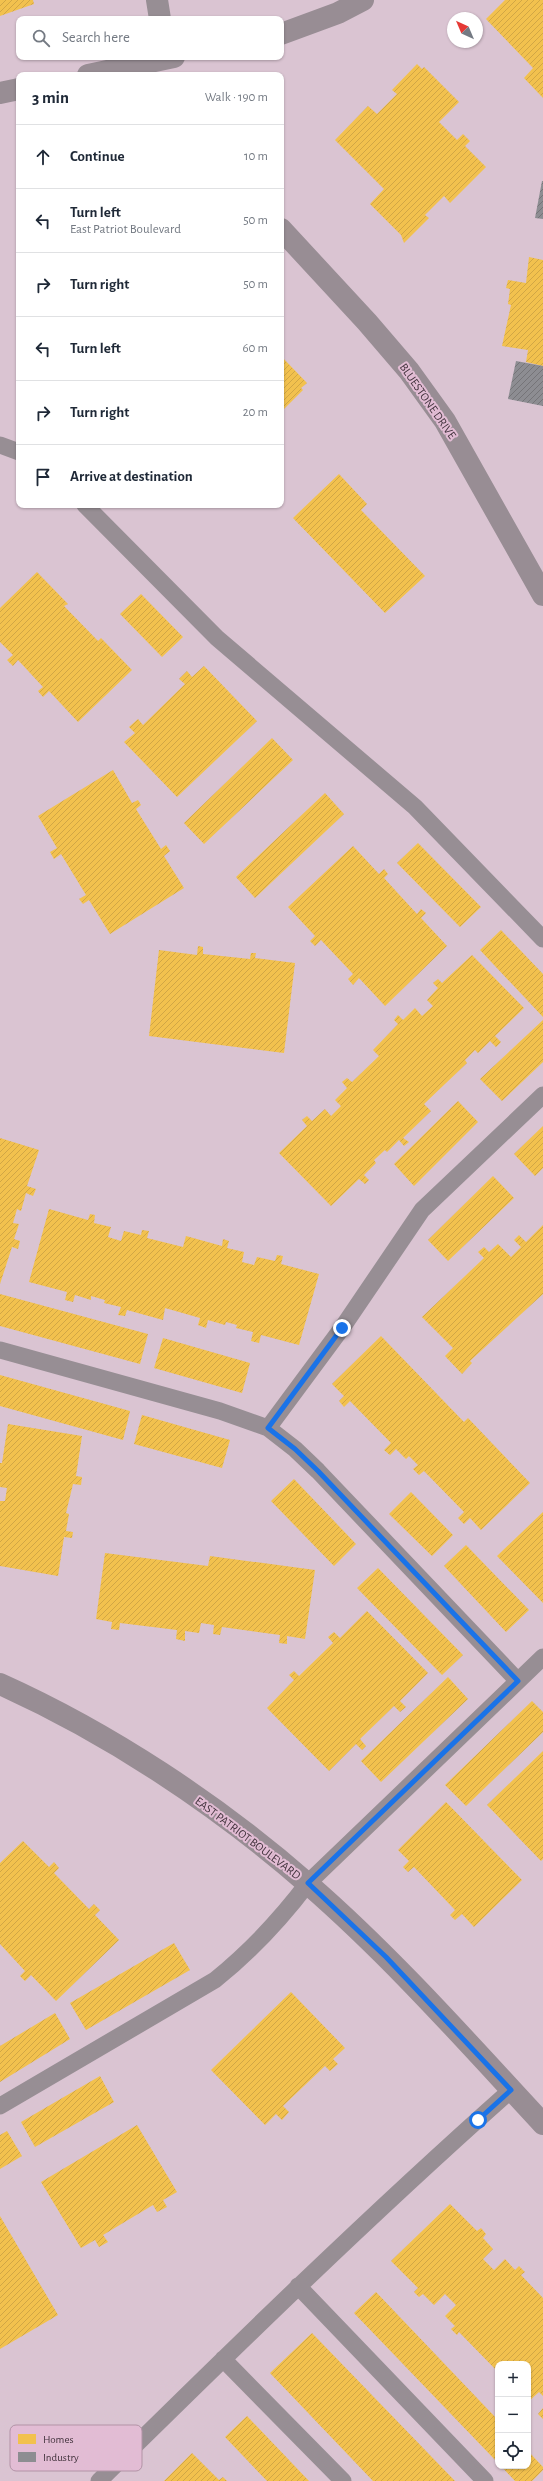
<!DOCTYPE html>
<html lang="en">
<head>
<meta charset="utf-8">
<style>
	body { margin:0; font-family:"Alegreya Sans",sans-serif; background:#f2f2f3; color:#1f2937 }
	.controls { position:absolute; right:12px; bottom:12px; display:grid; overflow:hidden; border-radius:8px; box-shadow:0 1px 3px #0004 }
	.controls button { width:36px; height:36px; display:grid; place-items:center; padding:0; border:0; border-bottom:1px solid #e0e1e3; background:#fff; color:#1f2937; font:20px sans-serif }
	.compass { position:absolute; left:447px; top:12px; width:36px; height:36px; border-radius:50%; background:#fff; box-shadow:0 1px 3px #0004; rotate:316deg }
	.stop { position:absolute; width:12px; height:12px; margin:-9px; border:3px solid #1a73e8; border-radius:50%; background:#fff }
	.stop.end { background:#1a73e8; border-color:#fff; box-shadow:0 1px 4px #0008 }
	.list { margin:0; padding:0; list-style:none }
	h2 { display:flex; justify-content:space-between; align-items:center; height:52px; margin:0; padding:0 16px; font-size:17px }
	h2 small { font-size:13px; font-weight:400; color:#747a83 }
	.list li { display:grid; grid-template-columns:26px 1fr auto; gap:12px; align-items:center; box-sizing:border-box; height:64px; padding:0 16px; border-top:1px solid #e0e1e3 }
	.list b { display:block; font-size:15px; white-space:nowrap }
	.list p { margin:0; font-size:13px; white-space:nowrap; color:#747a83 }
	.list em { font-size:13px; font-style:normal; color:#747a83 }
	.icon { flex:none; width:22px; height:22px; fill:none; stroke:currentColor; stroke-width:2; stroke-linecap:round; stroke-linejoin:round }
	.map { position:relative; flex:none; width:543px; height:2481px; overflow:hidden }
	.search { position:absolute; background:#fff; box-shadow:0 1px 3px #0004; left:16px; top:16px; width:268px; height:44px; display:flex; align-items:center; gap:10px; box-sizing:border-box; padding:0 14px; border-radius:8px; color:#747a83; font-size:15px }
	.panel { position:absolute; background:#fff; box-shadow:0 1px 3px #0004; left:16px; top:72px; width:268px; height:436px; border-radius:8px }
	.map>svg:first-child { display:block }
	.homes { fill:url(#homes-hatch) }
	.industry { fill:url(#industry-hatch) }
	.lines { fill:none; stroke-linecap:round; stroke-linejoin:round }
	.lane { stroke:#978e94; stroke-width:17 }
	.street { stroke:#978e94; stroke-width:22 }
	.secondary { stroke:#988d94; stroke-width:22 }
	.route { stroke:#1a73e8; stroke-width:5 }
	.labels { text-anchor:middle; dominant-baseline:central; stroke-width:4; stroke-linejoin:round; paint-order:stroke }
	.street-label { font-size:12px; fill:#41323c; stroke:#e2bcd4 }
	.key { fill:#e2bcd4; stroke:#b293a6; stroke-width:1 }
	.key-label { font-size:11px; fill:#41323c }
</style>
</head>
<body>
<div class="map">
<svg width="543" height="2481" viewBox="0 0 543 2481">
	<defs>
		<pattern id="homes-hatch" width="6" height="6" patternUnits="userSpaceOnUse"><rect width="6" height="6" fill="#f2c14e"/><path d="M-1 1l2-2M0 6l6-6M5 7l2-2" fill="none" stroke="#d1a645"/></pattern>
		<pattern id="industry-hatch" width="6" height="6" patternUnits="userSpaceOnUse"><rect width="6" height="6" fill="#8d8d92"/><path d="M-1 1l2-2M0 6l6-6M5 7l2-2" fill="none" stroke="#757478"/></pattern>
	</defs>
	<rect width="100%" height="100%" fill="#dac4d2"/>
	<path class="homes" d="M 0,0 L 33,0 L 34,4 L 0,16 Z
		M 505,0 L 543,0 L 543,98 L 524,78 L 533,68 L 486,19 Z
		M 417,64 L 422,69 L 424,67 L 459,102 L 439,122 L 457,140 L 463,134 L 470,141 L 465,146 L 486,167 L 450,203 L 444,196 L 425,215 L 429,218 L 404,243 L 401,235 L 370,204 L 384,189 L 335,140 L 368,106 L 377,114 L 397,94 L 392,90 Z
		M 529,257 L 543,260 L 543,366 L 526,362 L 528,350 L 502,346 L 511,305 L 508,304 L 510,289 L 506,288 L 508,280 L 526,283 Z
		M 281,356 L 307,383 L 301,388 L 303,390 L 281,412 Z
		M 339,474 L 367,504 L 361,510 L 425,576 L 385,613 L 293,518 Z
		M 37,572 L 68,604 L 64,606 L 98,641 L 101,638 L 132,670 L 78,722 L 49,691 L 43,697 L 38,691 L 43,687 L 18,660 L 13,666 L 7,660 L 13,655 L 0,642 L 0,608 Z
		M 141,594 L 183,637 L 162,657 L 120,614 Z
		M 204,666 L 257,721 L 177,797 L 124,742 L 135,733 L 129,727 L 138,719 L 143,725 L 185,684 L 179,679 L 187,671 L 192,677 Z
		M 272,738 L 293,760 L 204,844 L 184,823 Z
		M 113,770 L 132,803 L 138,800 L 141,805 L 136,809 L 161,849 L 166,845 L 170,851 L 164,856 L 184,888 L 110,934 L 89,900 L 83,904 L 79,899 L 86,895 L 61,854 L 54,859 L 50,852 L 57,848 L 38,816 Z
		M 325,793 L 344,814 L 255,898 L 236,877 Z
		M 418,843 L 481,907 L 460,927 L 397,863 Z
		M 353,846 L 379,874 L 384,869 L 388,874 L 384,878 L 417,914 L 421,909 L 426,913 L 421,918 L 447,946 L 385,1006 L 359,978 L 353,985 L 348,979 L 353,974 L 321,940 L 315,946 L 310,941 L 315,936 L 288,907 Z
		M 501,930 L 543,974 L 543,1017 L 480,950 Z
		M 198,946 L 203,947 L 203,954 L 250,959 L 251,953 L 256,953 L 255,958 L 295,963 L 284,1053 L 149,1036 L 159,950 L 197,955 Z
		M 472,955 L 524,1008 L 495,1036 L 501,1042 L 496,1047 L 490,1041 L 478,1053 L 475,1050 L 465,1060 L 467,1063 L 424,1104 L 431,1111 L 403,1138 L 409,1142 L 404,1146 L 399,1140 L 387,1152 L 385,1150 L 374,1160 L 376,1163 L 364,1175 L 369,1180 L 365,1184 L 359,1179 L 331,1206 L 279,1153 L 307,1126 L 302,1120 L 307,1116 L 312,1121 L 325,1109 L 331,1116 L 341,1106 L 335,1100 L 347,1088 L 342,1082 L 347,1078 L 352,1082 L 379,1056 L 373,1050 L 398,1024 L 394,1020 L 398,1015 L 403,1020 L 415,1008 L 422,1016 L 433,1006 L 427,1000 L 438,988 L 433,983 L 438,979 L 442,983 Z
		M 543,1020 L 543,1062 L 502,1101 L 480,1079 Z
		M 458,1101 L 478,1122 L 414,1186 L 394,1164 Z
		M 543,1126 L 543,1168 L 535,1176 L 514,1154 Z
		M 0,1138 L 39,1150 L 27,1186 L 36,1189 L 33,1196 L 26,1193 L 21,1211 L 17,1209 L 13,1223 L 19,1224 L 14,1239 L 20,1241 L 18,1249 L 12,1247 L 0,1284 Z
		M 493,1176 L 514,1198 L 448,1261 L 428,1240 Z
		M 49,1209 L 88,1220 L 90,1214 L 95,1215 L 94,1223 L 111,1227 L 108,1237 L 121,1241 L 124,1231 L 141,1235 L 142,1230 L 149,1231 L 147,1238 L 183,1247 L 186,1236 L 222,1246 L 223,1239 L 229,1241 L 227,1248 L 244,1252 L 242,1262 L 254,1265 L 257,1257 L 275,1261 L 277,1255 L 283,1256 L 281,1264 L 319,1274 L 299,1345 L 261,1335 L 259,1343 L 251,1341 L 253,1332 L 236,1328 L 237,1325 L 226,1322 L 225,1325 L 208,1320 L 206,1328 L 198,1325 L 200,1318 L 165,1308 L 163,1320 L 127,1310 L 125,1316 L 118,1315 L 121,1307 L 104,1303 L 105,1300 L 91,1296 L 91,1300 L 75,1295 L 73,1302 L 65,1300 L 67,1292 L 29,1282 Z
		M 543,1225 L 543,1294 L 470,1361 L 472,1363 L 462,1374 L 445,1356 L 453,1348 L 422,1317 L 484,1258 L 478,1252 L 484,1247 L 489,1252 L 498,1244 L 511,1257 L 521,1247 L 514,1240 L 519,1235 L 526,1242 Z
		M 0,1294 L 148,1334 L 140,1364 L 0,1326 Z
		M 381,1336 L 464,1422 L 468,1418 L 530,1483 L 481,1530 L 470,1518 L 464,1524 L 458,1518 L 464,1512 L 424,1471 L 419,1475 L 413,1469 L 418,1465 L 409,1456 L 406,1459 L 396,1449 L 390,1455 L 384,1450 L 391,1443 L 350,1401 L 344,1407 L 339,1401 L 344,1396 L 332,1384 Z
		M 163,1338 L 250,1363 L 242,1393 L 154,1368 Z
		M 0,1375 L 130,1411 L 123,1440 L 0,1406 Z
		M 142,1415 L 230,1440 L 222,1468 L 134,1444 Z
		M 8,1424 L 82,1436 L 76,1476 L 82,1477 L 81,1485 L 73,1484 L 66,1513 L 69,1514 L 66,1531 L 73,1532 L 72,1538 L 64,1537 L 58,1576 L 0,1566 L 0,1501 L 5,1501 L 7,1488 L 0,1487 L 0,1463 L 2,1463 Z
		M 294,1479 L 356,1544 L 334,1566 L 271,1501 Z
		M 411,1492 L 453,1535 L 432,1556 L 389,1514 Z
		M 543,1512 L 543,1603 L 497,1556 Z
		M 466,1545 L 529,1610 L 506,1632 L 444,1566 Z
		M 105,1553 L 208,1566 L 210,1556 L 315,1570 L 305,1639 L 287,1636 L 287,1644 L 279,1643 L 280,1635 L 222,1627 L 220,1635 L 213,1634 L 214,1625 L 201,1623 L 199,1633 L 185,1631 L 185,1641 L 176,1639 L 177,1630 L 120,1623 L 119,1630 L 111,1629 L 112,1622 L 96,1619 Z
		M 378,1568 L 463,1655 L 442,1675 L 357,1588 Z
		M 367,1611 L 428,1673 L 400,1701 L 406,1707 L 400,1712 L 394,1706 L 360,1739 L 366,1746 L 362,1750 L 356,1744 L 329,1771 L 267,1708 L 294,1680 L 289,1675 L 294,1671 L 299,1676 L 333,1643 L 328,1637 L 334,1632 L 340,1638 Z
		M 448,1677 L 468,1699 L 381,1782 L 361,1761 Z
		M 532,1701 L 543,1712 L 543,1732 L 466,1806 L 445,1785 Z
		M 543,1751 L 543,1859 L 541,1861 L 487,1805 Z
		M 446,1802 L 522,1880 L 474,1927 L 462,1914 L 455,1920 L 450,1915 L 455,1910 L 414,1867 L 408,1872 L 403,1867 L 409,1861 L 398,1850 Z
		M 23,1841 L 49,1867 L 54,1862 L 59,1868 L 54,1873 L 89,1909 L 94,1904 L 100,1910 L 95,1915 L 119,1940 L 56,2001 L 31,1975 L 25,1981 L 20,1976 L 25,1971 L 0,1944 L 0,1863 Z
		M 174,1943 L 190,1970 L 86,2030 L 70,2003 Z
		M 291,1992 L 345,2048 L 333,2059 L 338,2064 L 330,2071 L 325,2066 L 283,2106 L 289,2112 L 282,2120 L 276,2114 L 265,2125 L 211,2070 Z
		M 55,2013 L 70,2039 L 0,2082 L 0,2046 Z
		M 100,2076 L 114,2102 L 35,2147 L 21,2122 Z
		M 137,2125 L 177,2192 L 163,2200 L 167,2207 L 157,2212 L 153,2205 L 103,2235 L 108,2242 L 99,2247 L 95,2240 L 81,2248 L 41,2182 Z
		M 7,2131 L 22,2156 L 0,2169 L 0,2135 Z
		M 450,2204 L 477,2231 L 481,2228 L 486,2234 L 483,2238 L 493,2249 L 483,2259 L 494,2270 L 505,2259 L 515,2270 L 519,2266 L 525,2272 L 521,2275 L 543,2298 L 543,2396 L 539,2392 L 528,2402 L 528,2364 L 498,2364 L 498,2372 L 459,2332 L 457,2335 L 451,2329 L 455,2326 L 445,2316 L 456,2305 L 445,2294 L 434,2305 L 423,2294 L 419,2297 L 414,2292 L 418,2288 L 391,2261 Z
		M 0,2216 L 58,2315 L 0,2349 Z
		M 376,2292 L 498,2420 L 498,2463 L 354,2313 Z
		M 312,2333 L 455,2481 L 373,2481 L 270,2373 Z
		M 543,2408 L 543,2419 L 538,2414 Z
		M 247,2416 L 309,2481 L 267,2481 L 225,2437 Z
		M 528,2451 L 543,2467 L 543,2470 L 532,2481 L 515,2481 L 501,2466 L 528,2466 Z
		M 192,2453 L 219,2480 L 223,2477 L 227,2481 L 164,2481 Z"/>
	<path class="industry" d="M 542,181 L 543,181 L 543,219 L 535,218 Z
		M 516,361 L 543,366 L 543,406 L 508,399 Z"/>
	<g class="lines">
		<path class="lane" d="M 0,445 L 19,452
			M 85,505 L 217,638 L 415,807 L 543,939
			M 0,1350 L 220,1411 L 268,1428 L 295,1449 L 318,1471 L 518,1681
			M 268,1428 L 342,1328 L 422,1210 L 543,1095
			M 0,2106 L 215,1980 C 251,1951 280,1920 308,1883 L 543,1657
			M 298,2286 L 485,2481
			M 223,2359 L 343,2481
			M 99,2481 C 234,2348 369,2216 511,2090"/>
		<path class="street" d="M 157,0 L 160,19"/>
		<path class="secondary" d="M 281,34 L 338,13 L 363,0
			M 88,75 L 174,57
			M 0,93 L 19,89
			M 281,229 L 367,322 L 409,371 L 445,421 L 543,595
			M 0,1684 C 109,1733 218,1805 308,1884 C 392,1957 467,2042 543,2124"/>
	</g>
	<g class="lines">
		<path class="route" d="M 342,1328 L 268,1428 L 295,1449 L 318,1471 L 518,1681 L 308,1883 L 386,1957 L 511,2090 L 478,2120"/>
	</g>
	<g class="labels">
		<g class="street-label">
			<text transform="translate(428 401) rotate(55)">BLUESTONE DRIVE</text>
			<text transform="translate(248 1838) rotate(37)">EAST PATRIOT BOULEVARD</text>
		</g>
	</g>
	<rect x="10" y="2425" width="132" height="46" rx="6" class="key"/>
	<rect x="18" y="2434" width="18" height="10" fill="#f2c14e"/>
	<rect x="18" y="2452" width="18" height="10" fill="#8d8d92"/>
	<g class="key-label">
		<text x="43" y="2443">Homes</text>
		<text x="43" y="2461">Industry</text>
	</g>
</svg>
<div class="controls">
<button>+</button>
<button>−</button>
<button><svg class="icon" aria-label="locate" viewBox="0 0 24 24"><circle cx="12" cy="12" r="6"/><path d="M12 2v4M12 18v4M2 12h4M18 12h4"/></svg></button>
</div>
<svg class="compass" viewBox="-18 -18 36 36"><path d="M0-13l5 13h-10z" fill="#e53935"/><path d="M0 13l5-13h-10z" fill="#747a83"/></svg>
<div class="stop" style="left:478px;top:2120px"></div>
<div class="stop end" style="left:342px;top:1328px"></div>
<div class="search"><svg class="icon" aria-label="search" viewBox="0 0 24 24"><circle cx="10" cy="10" r="6"/><path d="M15 15l6 6"/></svg>Search here</div>
<section class="panel">
<h2>3 min<small>Walk · 190 m</small></h2>
<ul class="list">
<li><svg class="icon" aria-label="ahead" viewBox="0 0 24 24"><path d="M12 20V5M6 11l6-6 6 6"/></svg><div><b>Continue</b></div><em>10 m</em></li>
<li><svg class="icon" aria-label="left" viewBox="0 0 24 24"><path d="M17 20v-9H6M10 6l-5 5 5 5"/></svg><div><b>Turn left</b><p>East Patriot Boulevard</p></div><em>50 m</em></li>
<li><svg class="icon" aria-label="right" viewBox="0 0 24 24"><path d="M7 20v-9h11M14 6l5 5-5 5"/></svg><div><b>Turn right</b></div><em>50 m</em></li>
<li><svg class="icon" aria-label="left" viewBox="0 0 24 24"><path d="M17 20v-9H6M10 6l-5 5 5 5"/></svg><div><b>Turn left</b></div><em>60 m</em></li>
<li><svg class="icon" aria-label="right" viewBox="0 0 24 24"><path d="M7 20v-9h11M14 6l5 5-5 5"/></svg><div><b>Turn right</b></div><em>20 m</em></li>
<li><svg class="icon" aria-label="arrive" viewBox="0 0 24 24"><path d="M6 21V4h12l-3 4 3 4H6"/></svg><div><b>Arrive at destination</b></div></li>
</ul>
</section>
</div>
</body>
</html>
